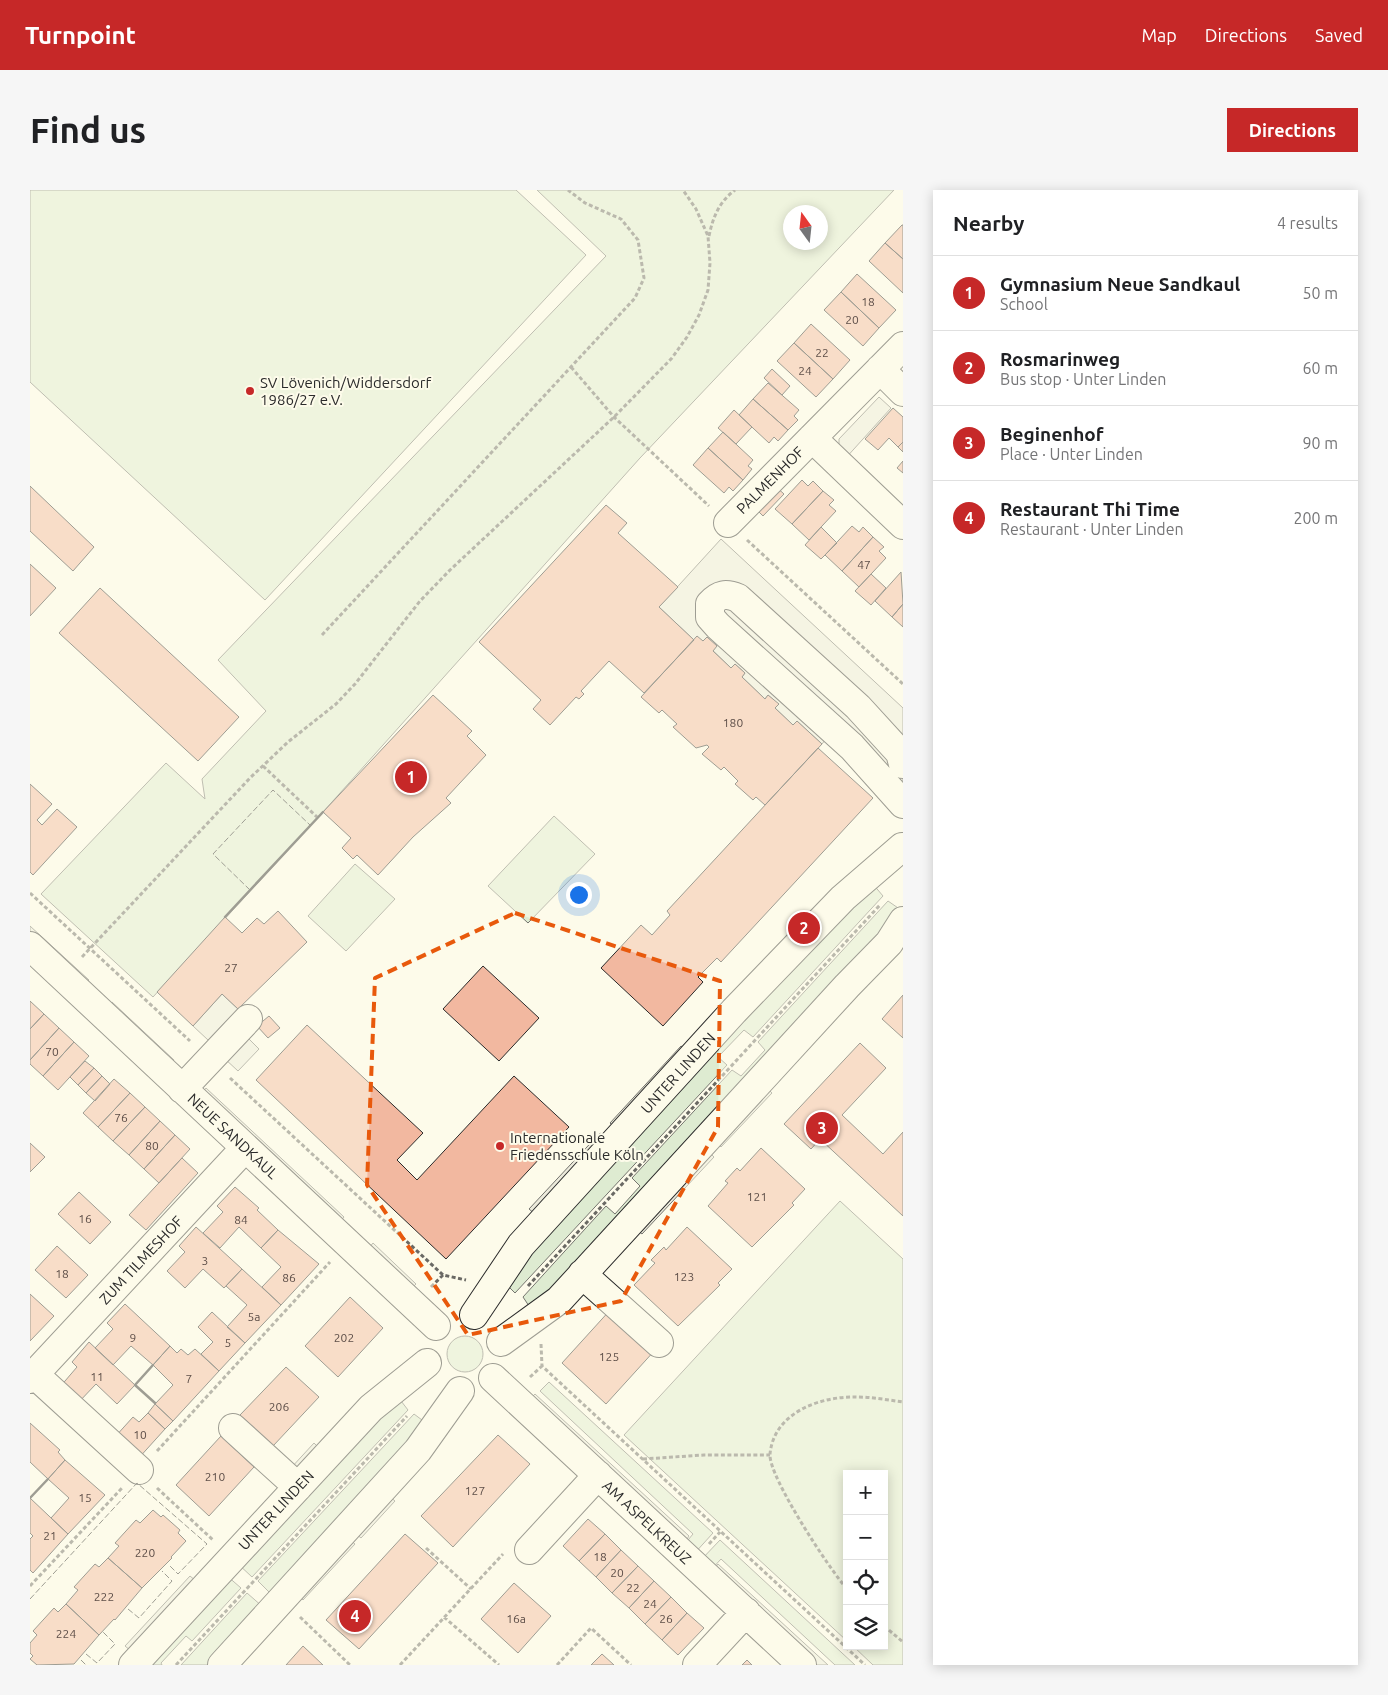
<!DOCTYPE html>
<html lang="en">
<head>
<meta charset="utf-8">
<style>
	body { margin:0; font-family:Ubuntu,sans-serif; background:#f6f6f6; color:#202124 }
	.controls { position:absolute; right:15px; bottom:15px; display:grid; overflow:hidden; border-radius:0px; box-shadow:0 2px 12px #0003 }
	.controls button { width:45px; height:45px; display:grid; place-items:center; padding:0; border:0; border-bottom:1px solid #e0e0e0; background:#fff; color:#202124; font:25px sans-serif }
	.compass { position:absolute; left:753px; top:15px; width:45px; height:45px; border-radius:50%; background:#fff; box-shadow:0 2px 12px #0003; rotate:345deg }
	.you { position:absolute; left:548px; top:704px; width:18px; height:18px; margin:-12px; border:4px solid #fff; border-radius:50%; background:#1a73e8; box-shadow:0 0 0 8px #1a73e833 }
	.badge { display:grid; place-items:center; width:32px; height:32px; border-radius:50%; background:#c62828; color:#fff; font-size:16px; font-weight:700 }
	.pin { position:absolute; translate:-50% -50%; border:2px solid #fff; box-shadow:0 1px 5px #0006 }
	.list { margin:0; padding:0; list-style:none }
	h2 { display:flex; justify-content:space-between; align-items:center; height:65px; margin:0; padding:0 20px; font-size:21px }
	h2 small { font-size:16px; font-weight:400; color:#757577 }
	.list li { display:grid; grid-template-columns:32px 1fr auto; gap:15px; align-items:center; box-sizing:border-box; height:75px; padding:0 20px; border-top:1px solid #e0e0e0 }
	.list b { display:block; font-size:19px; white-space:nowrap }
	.list p { margin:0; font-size:16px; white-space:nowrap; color:#757577 }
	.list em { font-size:16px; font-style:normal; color:#757577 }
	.icon { flex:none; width:28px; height:28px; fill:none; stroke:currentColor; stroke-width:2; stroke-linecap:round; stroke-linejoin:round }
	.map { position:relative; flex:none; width:873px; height:1475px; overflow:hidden; border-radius:0px }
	header { display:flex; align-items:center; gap:30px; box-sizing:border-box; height:70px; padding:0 25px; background:#c62828; color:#fff }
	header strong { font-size:24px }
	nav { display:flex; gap:28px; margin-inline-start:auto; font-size:18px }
	.intro { display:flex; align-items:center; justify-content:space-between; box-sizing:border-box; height:120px; padding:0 30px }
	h1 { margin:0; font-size:35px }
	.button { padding:12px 22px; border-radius:0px; background:#c62828; color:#fff; font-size:18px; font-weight:700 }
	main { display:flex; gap:30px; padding:0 30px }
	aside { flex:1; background:#fff; border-radius:0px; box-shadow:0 2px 12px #0003 }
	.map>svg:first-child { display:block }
	.green { fill:#deebd1; stroke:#74746e; fill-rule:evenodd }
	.parking { fill:#eceadb; stroke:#74746e }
	.building { fill:#f2b8a0; stroke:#2b2b2b }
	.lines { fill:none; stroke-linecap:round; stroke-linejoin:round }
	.minor-casing { stroke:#2b2b2b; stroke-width:30 }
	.path { stroke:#6a6964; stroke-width:3; stroke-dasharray:4 2.5; stroke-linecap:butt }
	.minor { stroke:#fdfbea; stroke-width:28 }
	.fence { stroke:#2b2b2b; stroke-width:1; stroke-dasharray:6 2.5; stroke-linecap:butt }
	.wall { stroke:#2b2b2b; stroke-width:2.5 }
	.marked { fill:none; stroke:#e8590c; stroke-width:4; stroke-dasharray:10 6; stroke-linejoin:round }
	.poi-dot { fill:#c62828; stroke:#fdfbea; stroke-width:2 }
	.labels { text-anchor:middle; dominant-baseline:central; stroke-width:4; stroke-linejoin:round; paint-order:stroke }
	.number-label { font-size:12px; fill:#5d4e48 }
	.poi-label { font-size:15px; fill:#2b2b2b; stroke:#fdfbea; text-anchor:start }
	.street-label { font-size:15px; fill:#2b2b2b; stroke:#fdfbea }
</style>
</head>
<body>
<header>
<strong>Turnpoint</strong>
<nav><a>Map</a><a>Directions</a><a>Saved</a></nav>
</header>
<div class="intro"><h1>Find us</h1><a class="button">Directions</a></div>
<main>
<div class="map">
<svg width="873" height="1475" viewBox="0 0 873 1475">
	<rect width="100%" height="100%" fill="#fdfbea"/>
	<path class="green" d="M 0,0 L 486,0 L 556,65 L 235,410 L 0,192 Z
		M 507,0 L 864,0 L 610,268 L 293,622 L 123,807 L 11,704 L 136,573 L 175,609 L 172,589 L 236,521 L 188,470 L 576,66 ZM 761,22 L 791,22 L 791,52 L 761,52 Z
		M 524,626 L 565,664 L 498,733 L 458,696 Z
		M 325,674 L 365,709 L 316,761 L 278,726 Z
		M 842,693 L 853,706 L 723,847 L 714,840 L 688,867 L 697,875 L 485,1103 L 479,1097 L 482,1077 Z
		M 858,711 L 871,720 L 528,1096 L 501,1119 L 493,1107 L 576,1016 L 585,1024 L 610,996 L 602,988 L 702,880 L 711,886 L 735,860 L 728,852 Z
		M 810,1011 L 873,1069 L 873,1475 L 843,1475 L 823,1456 L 854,1456 L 854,1284 L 817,1284 L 817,1451 L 594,1245 Z
		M417 1164a18 18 0 1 1 36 0a18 18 0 1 1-36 0Z
		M 519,1192 L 683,1343 L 663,1365 L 653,1356 L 663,1344 L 510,1201 Z
		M 368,1207 L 378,1220 L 222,1387 L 207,1373 Z
		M 384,1224 L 396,1233 L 243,1406 L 228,1391 Z
		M 690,1350 L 825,1475 L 805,1475 L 691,1369 L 680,1381 L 670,1371 Z
		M 196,1385 L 211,1398 L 162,1451 L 156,1446 L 131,1473 L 132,1475 L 113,1475 Z
		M 217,1403 L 233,1417 L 179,1475 L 151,1475 Z"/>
	<path class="parking" d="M 849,207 L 861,218 L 814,270 L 809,266 L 809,249 Z
		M 691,349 L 873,518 L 873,590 L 854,603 L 796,549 L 792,554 L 767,531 L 763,535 L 745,518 L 748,514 L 738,505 L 735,509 L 712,487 L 715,483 L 705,474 L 701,478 L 673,451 L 664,450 L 629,417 Z
		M 0,736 L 59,790 L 53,796 L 0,747 Z
		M 192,804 L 208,819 L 178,850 L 163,836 Z
		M 82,812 L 144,870 L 140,875 L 77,817 Z
		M 216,846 L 229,859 L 208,881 L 194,868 Z
		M 651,856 L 657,860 L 585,938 L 580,933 Z
		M 176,898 L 314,1027 L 309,1033 L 171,904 Z
		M 737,898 L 742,903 L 691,957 L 686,952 Z
		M 570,943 L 576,948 L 505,1024 L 499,1019 Z
		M 678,961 L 684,967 L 612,1044 L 606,1039 Z
		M 343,1053 L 386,1094 L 381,1099 L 338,1059 Z
		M 505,1204 L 659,1346 L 655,1352 L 500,1209 Z
		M 284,1253 L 289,1258 L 265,1284 L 260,1279 Z
		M 359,1306 L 365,1311 L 331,1348 L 325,1343 Z
		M 319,1349 L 325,1354 L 273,1410 L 268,1404 Z
		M 688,1374 L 798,1475 L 787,1475 L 684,1379 Z
		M 160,1386 L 166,1391 L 101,1461 L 95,1456 Z"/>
	<path class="building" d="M 872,35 L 873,35 L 873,69 L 855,53 Z
		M 855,53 L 873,69 L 873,103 L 839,71 Z
		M 827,84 L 866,120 L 849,138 L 811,102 Z
		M 811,102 L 849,138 L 833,156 L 794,120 Z
		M 781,134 L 820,170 L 803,189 L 764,153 Z
		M 764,153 L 803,189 L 786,207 L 747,171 Z
		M 742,179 L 760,196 L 752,205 L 734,188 Z
		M 738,193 L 769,220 L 764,226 L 768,230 L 758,240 L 723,209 Z
		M 723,209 L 758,240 L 748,251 L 744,247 L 739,253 L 709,225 Z
		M 863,218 L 873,227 L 873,252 L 868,257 L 859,248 L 848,260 L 835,249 Z
		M 704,220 L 722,237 L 706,254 L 688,238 Z
		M 693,242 L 723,270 L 718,276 L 722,279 L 713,290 L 678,258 Z
		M 873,252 L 873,262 L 868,257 Z
		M 678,258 L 713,290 L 703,301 L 699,297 L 694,303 L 663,275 Z
		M 873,271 L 873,283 L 867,278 Z
		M 772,290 L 778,296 L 783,291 L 793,301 L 762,334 L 745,319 Z
		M 0,296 L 64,357 L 43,381 L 0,341 Z
		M 745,296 L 754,304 L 733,326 L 725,318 Z
		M 793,301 L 804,310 L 799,315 L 806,321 L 779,350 L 762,334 Z
		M 576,315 L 597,333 L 588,343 L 648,397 L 629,417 L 664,450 L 614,503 L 579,471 L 551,501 L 554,504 L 549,509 L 546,507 L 520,535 L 503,519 L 511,510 L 449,452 Z
		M 822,336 L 829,342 L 833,337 L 843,347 L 812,381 L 795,365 Z
		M 791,337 L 807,353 L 791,369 L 775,355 Z
		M 843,347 L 854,357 L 849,361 L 856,368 L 829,397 L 812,381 Z
		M 0,374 L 26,398 L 0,426 Z
		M 871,382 L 873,414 L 862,427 L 845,411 Z
		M 841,384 L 856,398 L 841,415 L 825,401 Z
		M 70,398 L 209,527 L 168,571 L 29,443 Z
		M 873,414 L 873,437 L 862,427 Z
		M 667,446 L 673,451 L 677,447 L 687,456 L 683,461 L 701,478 L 705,474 L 715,483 L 712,487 L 735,509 L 738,505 L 749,514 L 745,518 L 763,535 L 767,531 L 792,554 L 735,615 L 726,607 L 723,610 L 705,594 L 708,591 L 694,577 L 691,580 L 672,564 L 679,557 L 677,555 L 666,558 L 643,537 L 647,534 L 632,520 L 629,523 L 611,507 Z
		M 403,505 L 442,541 L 437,546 L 456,565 L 416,608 L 421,613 L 383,647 L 348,685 L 327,665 L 323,669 L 312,658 L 321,648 L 293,622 Z
		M 788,558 L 843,608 L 691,772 L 687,768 L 668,787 L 673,792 L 633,836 L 571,778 L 611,735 L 622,745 L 640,725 L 637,721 Z
		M 0,594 L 22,614 L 7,630 L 12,635 L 27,619 L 47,637 L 3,685 L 0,682 Z
		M 248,721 L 277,752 L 208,819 L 192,804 L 163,836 L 127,802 L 195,727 L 212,743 L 227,728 L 234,734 Z
		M 453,776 L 509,828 L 469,871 L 413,819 Z
		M 873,805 L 873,848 L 852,829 Z
		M 0,811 L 14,824 L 0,839 Z
		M 14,824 L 29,838 L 0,870 L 0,839 Z
		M 239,826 L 250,838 L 238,848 L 227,836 Z
		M 277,835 L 393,943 L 367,970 L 387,990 L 484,886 L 539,937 L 416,1069 L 226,890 Z
		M 29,838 L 44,852 L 13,886 L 0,874 L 0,870 Z
		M 44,852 L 59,866 L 28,900 L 13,886 Z
		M 830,853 L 856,878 L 812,925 L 853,964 L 873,942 L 873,1026 L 790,949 L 781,959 L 754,934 Z
		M 55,871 L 64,878 L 48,895 L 40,887 Z
		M 64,878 L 72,886 L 56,903 L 48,895 Z
		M 72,886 L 80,894 L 65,911 L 56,903 Z
		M 84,889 L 100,903 L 68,937 L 53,923 Z
		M 100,903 L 115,917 L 83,951 L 68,937 Z
		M 115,917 L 130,931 L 99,965 L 83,951 Z
		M 130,931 L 145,945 L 114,979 L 99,965 Z
		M 145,945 L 160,959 L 129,993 L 114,979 Z
		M 0,953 L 15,967 L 0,982 Z
		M 731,958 L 775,999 L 762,1013 L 764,1015 L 722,1057 L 678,1016 L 698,993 L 695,991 L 707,978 L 710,981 Z
		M 152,968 L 168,983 L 116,1040 L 99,1025 Z
		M 205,997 L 229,1018 L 227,1020 L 248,1040 L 231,1058 L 209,1037 L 190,1058 L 173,1043 L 193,1022 L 187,1016 Z
		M 49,1002 L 81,1032 L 60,1054 L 28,1024 Z
		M 166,1037 L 212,1079 L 194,1098 L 173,1079 L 155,1098 L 137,1081 L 155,1062 L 149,1056 Z
		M 657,1037 L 702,1079 L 688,1093 L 690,1095 L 648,1136 L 604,1095 L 625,1073 L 621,1070 L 634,1057 L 636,1060 Z
		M 248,1040 L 289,1074 L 251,1115 L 232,1097 L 251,1077 L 231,1058 Z
		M 27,1056 L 58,1085 L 36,1108 L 5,1080 Z
		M 212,1079 L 251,1115 L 215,1153 L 197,1137 L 217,1115 L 196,1096 Z
		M 0,1104 L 24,1126 L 0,1151 Z
		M 320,1107 L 353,1138 L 308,1187 L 275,1156 Z
		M 95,1114 L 140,1156 L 123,1175 L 101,1156 L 83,1175 L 65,1158 L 83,1139 L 77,1133 Z
		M 582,1118 L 626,1159 L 576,1214 L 532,1173 Z
		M 182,1122 L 215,1153 L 189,1181 L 171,1164 L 183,1152 L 168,1137 Z
		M 59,1152 L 105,1195 L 87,1214 L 66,1194 L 47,1214 L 29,1198 L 47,1177 L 42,1172 Z
		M 140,1156 L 147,1163 L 151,1159 L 158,1165 L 165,1159 L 189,1181 L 143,1231 L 125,1214 L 143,1195 L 123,1175 Z
		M 256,1177 L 289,1207 L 243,1256 L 210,1225 Z
		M 125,1214 L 143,1231 L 135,1239 L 118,1223 Z
		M 118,1223 L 135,1239 L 107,1270 L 84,1248 L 103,1227 L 109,1232 Z
		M 0,1233 L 30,1260 L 28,1262 L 35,1270 L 18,1289 L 0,1272 Z
		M 468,1245 L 500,1274 L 423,1357 L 391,1326 Z
		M 191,1246 L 224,1277 L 179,1326 L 146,1295 Z
		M 35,1270 L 75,1305 L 38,1344 L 21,1328 L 39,1308 L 18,1289 Z
		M 0,1308 L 38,1344 L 3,1383 L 0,1380 L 0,1349 L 3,1346 L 0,1343 Z
		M 123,1320 L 131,1327 L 133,1325 L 150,1340 L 148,1343 L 156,1351 L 141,1367 L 142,1368 L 112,1398 L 78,1368 L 89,1356 L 85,1353 L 106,1330 L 110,1333 Z
		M 558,1329 L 575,1344 L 549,1371 L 533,1356 Z
		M 375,1344 L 408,1373 L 329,1459 L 296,1430 Z
		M 575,1344 L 591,1360 L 566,1387 L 549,1371 Z
		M 591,1360 L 608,1376 L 582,1403 L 566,1387 Z
		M 78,1368 L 112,1398 L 85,1430 L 84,1429 L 69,1445 L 36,1414 L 48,1400 L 44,1397 L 65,1374 L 69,1377 Z
		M 608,1376 L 624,1391 L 599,1418 L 582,1403 Z
		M 624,1391 L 641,1407 L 615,1434 L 599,1418 Z
		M 484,1393 L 521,1426 L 488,1463 L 451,1429 Z
		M 641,1407 L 657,1423 L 632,1450 L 615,1434 Z
		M 36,1414 L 69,1445 L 44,1474 L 7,1475 L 0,1469 L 3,1466 L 0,1463 L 0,1453 L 7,1445 L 3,1441 L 24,1418 L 28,1422 Z
		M 657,1423 L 674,1438 L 648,1465 L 632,1450 Z
		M 273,1456 L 293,1475 L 256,1475 Z
		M 572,1464 L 584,1475 L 561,1475 Z
		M 717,1470 L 722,1475 L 712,1475 Z"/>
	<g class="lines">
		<defs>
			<path id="minor" d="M 850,179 L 873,202
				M 782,248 L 873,335
				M 698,333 L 873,156
				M 873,574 L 870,563 L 828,517 L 708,408 C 696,403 689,404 680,414 L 680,427 L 688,436 L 822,557 L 873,614
				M 0,756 L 406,1136
				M 152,899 L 218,829
				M 552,1084 L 629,1153
				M 444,1125 L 491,1055 L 704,821 L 813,708 L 872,657
				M 471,1152 L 529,1110 L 817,796 L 859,753 L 873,731
				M 4,1184 L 109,1280
				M 463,1188 L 772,1475
				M 0,1189 L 215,958
				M 203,1238 L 268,1297
				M 499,1360 L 568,1285
				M 103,1475 L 341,1218 L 397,1173
				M 192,1475 L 388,1260 L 430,1201
				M 667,1475 L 716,1422"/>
		</defs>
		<use href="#minor" class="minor-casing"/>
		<path class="path" d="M 679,46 C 683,27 689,12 705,0
			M 541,177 L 584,227 L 679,316
			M 717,350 L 873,494
			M 292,445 L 605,108 L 614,88 L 608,50 L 591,29 L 555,13 L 538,0
			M 233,576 L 287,627
			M 0,703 L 160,851
			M 52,767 L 220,588 L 258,552 L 306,514 L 325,494 L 390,411 L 420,380 L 584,227 L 642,168 L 657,147 L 669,125 L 678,100 L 680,73 L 678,46 L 666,19 L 653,0
			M 200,888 L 413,1085 L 436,1090
			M 498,1096 L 850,715
			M 401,1097 L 413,1085
			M 511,1154 L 512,1176 L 835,1475
			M 500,1187 L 512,1176
			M 127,1261 L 300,1072
			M 613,1269 L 674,1265 L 740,1265
			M 127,1298 L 183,1350
			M 679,1354 L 690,1342
			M 396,1358 L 441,1399
			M 0,1396 L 92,1298
			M 817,1399 C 800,1380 738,1286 740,1264 C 744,1222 791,1206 827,1207 C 842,1207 858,1210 873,1212
			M 270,1427 L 320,1475
			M 414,1427 L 469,1475
			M 854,1436 L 873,1452
			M 146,1475 L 377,1226
			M 370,1475 L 473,1364
			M 527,1475 L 561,1438 L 601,1475"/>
		<use href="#minor" class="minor"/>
		<path class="fence" d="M 220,700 L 183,664 L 243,600 L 280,635
			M 0,1409 L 107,1293 L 177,1354 L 148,1384 L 139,1375
			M 98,1419 L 109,1428 L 142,1391 L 132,1381
			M 56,1464 L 67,1473 L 85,1454 L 73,1442
			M 51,1470 L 56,1475"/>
		<path class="wall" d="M 195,727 L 293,622
			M 123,1175 L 105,1195 L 125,1213
			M 0,1308 L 18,1289"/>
	</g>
	<path d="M0 0H873V1475H0ZM 485,723 L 690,791 L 688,937 L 591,1111 L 438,1145 L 337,995 L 345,788 Z" fill="#fdfbea" fill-opacity=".55" fill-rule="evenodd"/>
	<path class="marked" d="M 485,723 L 690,791 L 688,937 L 591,1111 L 438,1145 L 337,995 L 345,788 Z"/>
	<g class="poi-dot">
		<circle cx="220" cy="201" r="5"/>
		<circle cx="470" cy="956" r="5"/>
	</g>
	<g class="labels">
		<g class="number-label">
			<text x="838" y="111">18</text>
			<text x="822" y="129">20</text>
			<text x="792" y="162">22</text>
			<text x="775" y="180">24</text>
			<text x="834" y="374">47</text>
			<text x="703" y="532">180</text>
			<text x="201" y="777">27</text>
			<text x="22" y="861">70</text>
			<text x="91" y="927">76</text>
			<text x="122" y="955">80</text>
			<text x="727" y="1006">121</text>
			<text x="55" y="1028">16</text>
			<text x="211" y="1029">84</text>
			<text x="175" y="1070">3</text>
			<text x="32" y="1083">18</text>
			<text x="654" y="1086">123</text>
			<text x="259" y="1087">86</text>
			<text x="224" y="1126">5a</text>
			<text x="103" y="1147">9</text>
			<text x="314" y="1147">202</text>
			<text x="198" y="1152">5</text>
			<text x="579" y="1166">125</text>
			<text x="67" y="1186">11</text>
			<text x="159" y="1188">7</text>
			<text x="249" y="1216">206</text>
			<text x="110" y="1244">10</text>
			<text x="185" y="1286">210</text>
			<text x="445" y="1300">127</text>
			<text x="55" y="1307">15</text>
			<text x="20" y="1345">21</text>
			<text x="115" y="1362">220</text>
			<text x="570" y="1366">18</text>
			<text x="587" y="1382">20</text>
			<text x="603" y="1397">22</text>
			<text x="74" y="1406">222</text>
			<text x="620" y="1413">24</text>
			<text x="486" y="1428">16a</text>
			<text x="636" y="1428">26</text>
			<text x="36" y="1443">224</text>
		</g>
		<g class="poi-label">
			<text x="230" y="192">SV Lövenich/Widdersdorf<tspan x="230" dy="17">1986/27 e.V.</tspan></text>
			<text x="480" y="947">Internationale<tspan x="480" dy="17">Friedensschule Köln</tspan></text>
		</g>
		<g class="street-label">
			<text transform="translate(740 290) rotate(-45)">PALMENHOF</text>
			<text transform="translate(648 883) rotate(-48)">UNTER LINDEN</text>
			<text transform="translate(203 946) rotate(43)">NEUE SANDKAUL</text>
			<text transform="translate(111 1070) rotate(-47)">ZUM TILMESHOF</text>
			<text transform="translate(246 1320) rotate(-47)">UNTER LINDEN</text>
			<text transform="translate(617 1332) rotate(43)">AM ASPELKREUZ</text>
		</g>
	</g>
</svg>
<div class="controls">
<button>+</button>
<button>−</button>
<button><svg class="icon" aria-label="locate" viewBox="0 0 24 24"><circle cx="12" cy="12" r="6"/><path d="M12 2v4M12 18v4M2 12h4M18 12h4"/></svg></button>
<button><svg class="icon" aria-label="layers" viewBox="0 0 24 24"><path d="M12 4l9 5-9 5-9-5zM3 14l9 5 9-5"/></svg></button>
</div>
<svg class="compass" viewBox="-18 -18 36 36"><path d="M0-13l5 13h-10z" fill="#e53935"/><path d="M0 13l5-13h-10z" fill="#757577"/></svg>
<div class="you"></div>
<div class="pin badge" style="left:381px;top:587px">1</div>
<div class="pin badge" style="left:774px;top:738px">2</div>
<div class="pin badge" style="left:792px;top:938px">3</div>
<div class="pin badge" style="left:325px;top:1426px">4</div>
</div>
<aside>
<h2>Nearby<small>4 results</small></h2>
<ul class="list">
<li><span class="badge">1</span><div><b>Gymnasium Neue Sandkaul</b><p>School</p></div><em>50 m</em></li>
<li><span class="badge">2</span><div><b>Rosmarinweg</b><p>Bus stop · Unter Linden</p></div><em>60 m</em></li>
<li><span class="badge">3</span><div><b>Beginenhof</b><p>Place · Unter Linden</p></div><em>90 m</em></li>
<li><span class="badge">4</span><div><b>Restaurant Thi Time</b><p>Restaurant · Unter Linden</p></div><em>200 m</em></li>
</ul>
</aside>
</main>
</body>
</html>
